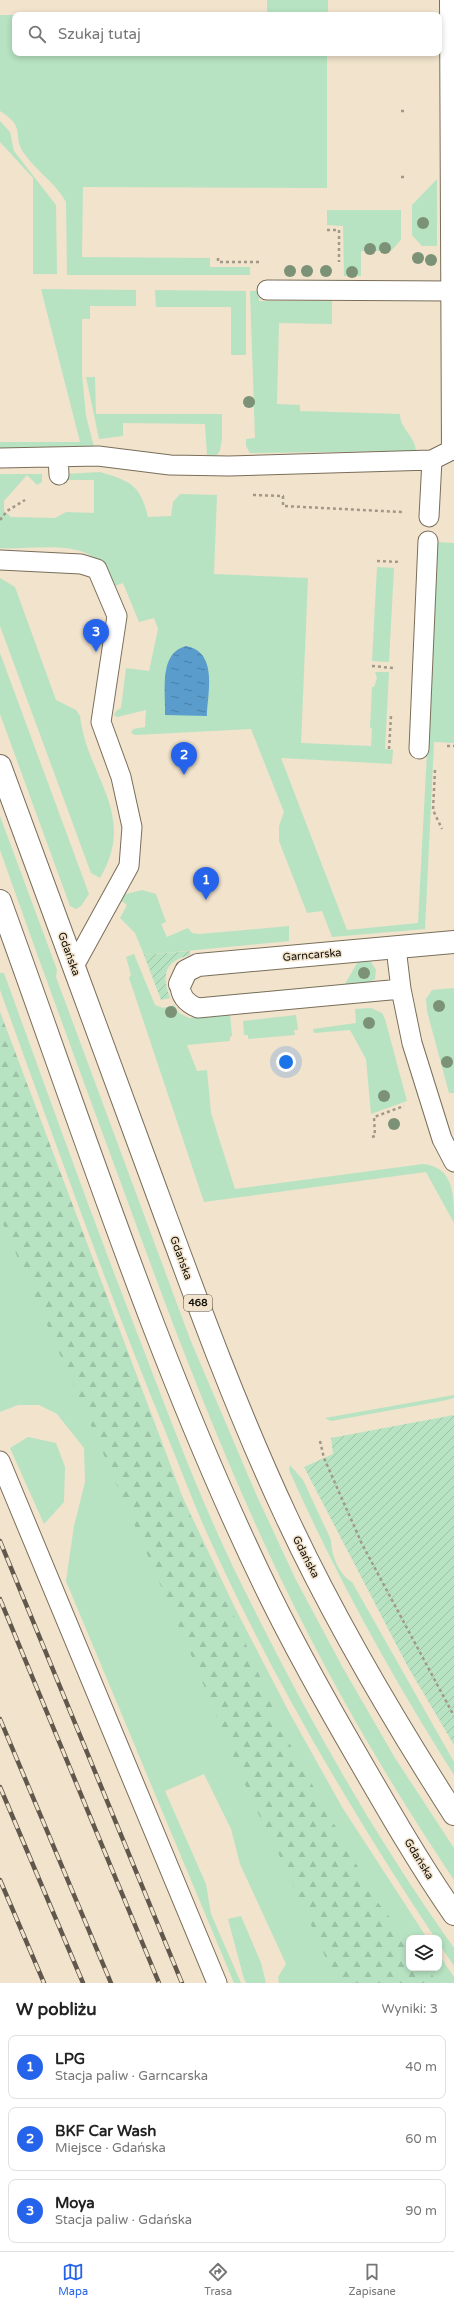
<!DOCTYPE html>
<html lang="pl">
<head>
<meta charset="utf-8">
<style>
	body { margin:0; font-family:"Varela Round",sans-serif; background:#f6f6f6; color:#222 }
	.controls { position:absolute; right:12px; bottom:12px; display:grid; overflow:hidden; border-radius:8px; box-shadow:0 2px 6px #0003 }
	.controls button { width:36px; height:36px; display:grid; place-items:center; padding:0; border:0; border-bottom:1px solid #e0e0e0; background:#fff; color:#222; font:20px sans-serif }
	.you { position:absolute; left:286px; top:1062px; width:14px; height:14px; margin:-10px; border:3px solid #fff; border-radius:50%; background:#1a73e8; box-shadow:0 0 0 6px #1a73e833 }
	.badge { display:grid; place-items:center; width:26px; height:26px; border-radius:50%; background:#2563eb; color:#fff; font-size:13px; font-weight:700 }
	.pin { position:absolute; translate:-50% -33px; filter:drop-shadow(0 1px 2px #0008) }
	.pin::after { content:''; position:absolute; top:21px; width:14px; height:12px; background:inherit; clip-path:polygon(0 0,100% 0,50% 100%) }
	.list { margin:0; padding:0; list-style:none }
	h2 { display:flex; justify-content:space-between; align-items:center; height:52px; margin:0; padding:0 16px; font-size:17px }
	h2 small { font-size:13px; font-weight:400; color:#767676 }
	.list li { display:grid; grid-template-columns:26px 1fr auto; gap:12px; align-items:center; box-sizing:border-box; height:64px; margin:0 8px 8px; padding:0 8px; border:1px solid #e0e0e0; border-radius:8px }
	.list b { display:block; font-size:15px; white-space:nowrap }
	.list p { margin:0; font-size:13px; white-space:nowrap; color:#767676 }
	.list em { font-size:13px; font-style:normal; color:#767676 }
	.icon { flex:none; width:22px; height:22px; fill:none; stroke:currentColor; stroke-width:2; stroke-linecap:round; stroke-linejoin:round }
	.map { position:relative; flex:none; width:454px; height:1983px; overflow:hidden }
	.search { position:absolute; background:#fff; box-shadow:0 2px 6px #0003; left:12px; right:12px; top:12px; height:44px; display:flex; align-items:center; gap:10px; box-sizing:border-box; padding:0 14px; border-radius:8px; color:#767676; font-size:15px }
	.sheet { height:268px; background:#fff }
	nav { display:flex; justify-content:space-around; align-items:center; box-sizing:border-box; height:56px; border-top:1px solid #e0e0e0; background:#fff; font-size:11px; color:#767676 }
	nav a { display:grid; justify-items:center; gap:2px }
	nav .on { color:#2563eb }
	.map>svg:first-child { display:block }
	.green { fill:#b7e3c2 }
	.forest { fill:url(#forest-firs) }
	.garden { fill:url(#garden-furrows) }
	.water { fill:url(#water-ripples) }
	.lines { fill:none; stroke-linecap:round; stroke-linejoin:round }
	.lane-casing { stroke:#7a6e5a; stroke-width:21 }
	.street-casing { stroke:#7a6e5a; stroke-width:24 }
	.primary-casing { stroke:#7a6e5a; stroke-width:24 }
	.path { stroke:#a29887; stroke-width:2.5; stroke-dasharray:3 3; stroke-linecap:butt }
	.lane { stroke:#fff; stroke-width:19 }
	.street { stroke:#fff; stroke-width:22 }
	.primary { stroke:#fff; stroke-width:22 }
	.rail-casing { stroke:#60584c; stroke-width:4.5 }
	.rail { stroke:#f1e3cc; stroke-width:3; stroke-dasharray:9; stroke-linecap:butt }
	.tree { fill:#7c9276 }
	.labels { text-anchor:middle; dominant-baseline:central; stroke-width:3; stroke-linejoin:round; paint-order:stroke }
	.shield { fill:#f1e3cc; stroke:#544d41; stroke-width:1 }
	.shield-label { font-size:10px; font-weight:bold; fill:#110d06 }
	.street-label { font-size:11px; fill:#110d06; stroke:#f1e3cc }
</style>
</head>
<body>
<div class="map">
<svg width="454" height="1983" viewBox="0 0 454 1983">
	<defs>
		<pattern id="forest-firs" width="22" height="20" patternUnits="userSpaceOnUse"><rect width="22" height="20" fill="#b7e3c2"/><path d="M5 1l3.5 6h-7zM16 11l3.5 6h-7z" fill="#9cc2a5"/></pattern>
		<pattern id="garden-furrows" width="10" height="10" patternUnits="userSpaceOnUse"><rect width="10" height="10" fill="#b7e3c2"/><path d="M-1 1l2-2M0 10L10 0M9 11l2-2" fill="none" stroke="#9cc2a5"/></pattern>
		<pattern id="water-ripples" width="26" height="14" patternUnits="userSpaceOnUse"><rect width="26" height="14" fill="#5a9dcd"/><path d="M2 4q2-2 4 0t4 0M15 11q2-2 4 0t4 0" fill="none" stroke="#497ea4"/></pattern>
	</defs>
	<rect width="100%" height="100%" fill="#f1e3cc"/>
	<path class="green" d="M 267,0 L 328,0 L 328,15 L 267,15 Z
		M 0,15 L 15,15 L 15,53 L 327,53 L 327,188 L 83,187 L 82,257 L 210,258 L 210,267 L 250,267 L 250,275 L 67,275 L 66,202 C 56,183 35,170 23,152 C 12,134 27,128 0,111 Z
		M 0,121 L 10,132 L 14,151 L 56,205 L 57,274 L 33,274 L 33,178 L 0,142 Z
		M 437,179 L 437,246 L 422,246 L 412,235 L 412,205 Z
		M 327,210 L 401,210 L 401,240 L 391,251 L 361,251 L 361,276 L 357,276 L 356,269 L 353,267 L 348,270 L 348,276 L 344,276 L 343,226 L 327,225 Z
		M 41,289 L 136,290 L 136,306 L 90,306 L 90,319 L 82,319 L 82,375 L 86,416 L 94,447 L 0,449 L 0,442 L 80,442 Z
		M 155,290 L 246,291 L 246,355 L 231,355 L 231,307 L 156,307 Z
		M 250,291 L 258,291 L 259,301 L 332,301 L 332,324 L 279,323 L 277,404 L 300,405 L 300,411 L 400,414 C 400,429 415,436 416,451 L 250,453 L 246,446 L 246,439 L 255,438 Z
		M 86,377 L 95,377 L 96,414 L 222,414 L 222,439 L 220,450 L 217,455 L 207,455 L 205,424 L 123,423 L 123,436 L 99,439 Z
		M 100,472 C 130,481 140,484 148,517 L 171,516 L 173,502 L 180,494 L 217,495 L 214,574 L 308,578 L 301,743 L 371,746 L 372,728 L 370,728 L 372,687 L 374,687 L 377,678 L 375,672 L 389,672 L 385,749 L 393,750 L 392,764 L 281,758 L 347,930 L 418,923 L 438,542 L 454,543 L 454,743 L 434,742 L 425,929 L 332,937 L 322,911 L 307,913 L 279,841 L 279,826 L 284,812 L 251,729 L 135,735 L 131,733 L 133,729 L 145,727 L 146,710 L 117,717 L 114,715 L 116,711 L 121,708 L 126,668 L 149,671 L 158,629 L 154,618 L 139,622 L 123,583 L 115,586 C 98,542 61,547 21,548 C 14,548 7,549 0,548 L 0,474 L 42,474 L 42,482 L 37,485 L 27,475 L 4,501 L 4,511 L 11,517 L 55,518 L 66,512 L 94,513 L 94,480 L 66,480 L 66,474 Z
		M 377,567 L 394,568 L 389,662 L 372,661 Z
		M 0,578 L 15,587 L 56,700 L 76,710 L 80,716 C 87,777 138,814 100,878 L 91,873 L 0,626 Z
		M 0,653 L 89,894 L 81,906 L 76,909 L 70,906 L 0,714 Z
		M 0,816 L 57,970 L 56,977 L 190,1339 L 256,1494 L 295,1578 L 343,1668 L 395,1758 L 454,1848 L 454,1880 C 383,1774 318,1661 265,1545 C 211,1428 166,1307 122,1186 C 81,1075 40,963 0,850 Z
		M 142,890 L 156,894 L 166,922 L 161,924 L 167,937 L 188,928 L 192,933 L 200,934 L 289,926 L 289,941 L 144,955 L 135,933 L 120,918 L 127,905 L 119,899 L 126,894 Z
		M 134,954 L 155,1005 L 163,1008 L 174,1005 L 179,1013 L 189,1018 L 230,1013 L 232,1036 L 230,1037 L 230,1041 L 187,1045 L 197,1071 L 207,1070 L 211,1113 L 235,1189 L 423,1164 C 454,1167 454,1195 454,1223 L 426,1172 L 204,1202 L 129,978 L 131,975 L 126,957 Z
		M 360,958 L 371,962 L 376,970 L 375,979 L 367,984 L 215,999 L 215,996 L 345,984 Z
		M 0,973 L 4,973 C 49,1097 93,1220 141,1343 C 170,1419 199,1496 234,1569 C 298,1700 369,1829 454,1948 L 454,1966 L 439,1944 L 439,1938 L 435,1938 C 351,1811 273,1679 210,1540 C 194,1505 181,1469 166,1433 C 106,1287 54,1138 0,990 Z
		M 454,988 L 454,1093 L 449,1093 L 427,1011 L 426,999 L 432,990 Z
		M 371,1008 L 382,1013 L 385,1019 L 407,1101 L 371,1114 L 366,1059 L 350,1030 L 314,1033 L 313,1029 L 356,1023 L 355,1009 Z
		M 0,1012 L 182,1496 L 234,1606 L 289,1712 L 342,1807 L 427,1938 L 409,1938 L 409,1968 L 439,1968 L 439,1955 L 454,1977 L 454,1983 L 279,1983 L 278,1977 L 286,1964 L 240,1864 L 231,1829 L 204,1774 L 165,1791 L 206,1884 L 211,1914 L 241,1983 L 234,1983 L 66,1581 L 74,1526 L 85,1482 L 84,1448 L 57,1414 L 39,1405 L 18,1405 L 0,1412 Z
		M 296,1015 L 298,1030 L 294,1030 L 295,1035 L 248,1039 L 248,1035 L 244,1035 L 243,1021 Z
		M 454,1395 L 454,1398 L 442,1401 L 331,1421 L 325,1418 Z
		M 28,1437 L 56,1443 L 65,1467 L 64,1502 L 44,1524 L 10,1448 Z
		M 290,1465 L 303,1480 L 331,1540 C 331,1554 339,1575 352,1582 L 454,1762 L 454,1775 C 392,1677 336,1576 289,1470 Z
		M 241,1916 L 261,1963 L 266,1983 L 246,1983 L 244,1979 L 228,1919 Z"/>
	<path class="forest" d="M 0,1012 L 182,1496 L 286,1737 L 376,1900 L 409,1942 L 409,1968 L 429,1968 L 436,1983 L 337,1983 L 286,1869 L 252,1801 L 192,1657 L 0,1217 Z"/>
	<path class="garden" d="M 190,951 L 190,955 C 165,961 161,974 170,998 L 161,1000 L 144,955 Z
		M 454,1415 L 454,1745 L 408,1667 L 304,1467 L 333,1454 L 331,1438 Z"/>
	<path class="water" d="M 186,646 C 218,652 208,692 207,716 L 165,715 C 166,692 158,653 186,646 Z"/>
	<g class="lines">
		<defs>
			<path id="lane" d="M 267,290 L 452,291
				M 58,457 L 59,475
				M 0,458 L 98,456 L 170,465 L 229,466 L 432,460 L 454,449
				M 429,517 L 432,460
				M 0,560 L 81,564 L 97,569 L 117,616 L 101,722 L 121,777 L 132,827 L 129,866 L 74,966
				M 419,749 L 428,541
				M 396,948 L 401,989 L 412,1043 L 442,1139 L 454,1162
				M 180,984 C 180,996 186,1003 198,1008 L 401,989
				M 0,1461 L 217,1983"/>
			<path id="street" d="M 451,0 L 453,449
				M 180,984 L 186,971 L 198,965 L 454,942"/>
			<path id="primary" d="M 0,766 C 50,901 99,1036 149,1171 C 192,1288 234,1405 287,1518 C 335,1621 393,1719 454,1814
				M 0,901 C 84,1132 161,1373 269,1594 C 297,1651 328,1706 360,1761 C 390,1813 420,1865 454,1914"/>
		</defs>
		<use href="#lane" class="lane-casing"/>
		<use href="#street" class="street-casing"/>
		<use href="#primary" class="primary-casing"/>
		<path class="path" d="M 401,111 L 405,111
			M 401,177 L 405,177
			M 327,230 L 339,230 L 339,262
			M 218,258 L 218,262 L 261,262
			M 253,495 L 283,496 L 283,506 L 402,512
			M 0,520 L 7,511 L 25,500
			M 377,561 L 401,562
			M 372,666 L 393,668
			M 447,746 L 454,746
			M 389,749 L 391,716
			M 435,770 L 433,810 L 442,829
			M 372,1137 L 375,1136 L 374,1117 L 404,1106
			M 320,1441 L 324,1458 L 362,1544 L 454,1716"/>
		<use href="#lane" class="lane"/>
		<use href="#street" class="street"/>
		<use href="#primary" class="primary"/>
		<defs>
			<path id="rail" d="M 0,1541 L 182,1983
				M 0,1599 L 159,1983
				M 0,1719 L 111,1983
				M 0,1787 L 83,1983
				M 0,1880 L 44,1983"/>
		</defs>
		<use href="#rail" class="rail-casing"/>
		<use href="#rail" class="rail"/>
	</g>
	<g class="tree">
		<circle cx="423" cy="223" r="6"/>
		<circle cx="385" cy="248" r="6"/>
		<circle cx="370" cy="249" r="6"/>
		<circle cx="418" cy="258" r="6"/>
		<circle cx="431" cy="260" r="6"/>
		<circle cx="290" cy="271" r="6"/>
		<circle cx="307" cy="271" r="6"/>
		<circle cx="326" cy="271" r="6"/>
		<circle cx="352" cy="272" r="6"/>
		<circle cx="249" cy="402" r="6"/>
		<circle cx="364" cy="973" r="6"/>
		<circle cx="439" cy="1006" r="6"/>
		<circle cx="171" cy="1012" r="6"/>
		<circle cx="369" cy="1023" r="6"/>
		<circle cx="447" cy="1062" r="6"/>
		<circle cx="384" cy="1096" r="6"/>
		<circle cx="394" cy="1124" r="6"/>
	</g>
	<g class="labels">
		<rect class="shield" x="184" y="1295" width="28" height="16" rx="3"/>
		<g class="shield-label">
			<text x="198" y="1303">468</text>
		</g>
		<g class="street-label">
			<text transform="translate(69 954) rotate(70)">Gdańska</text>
			<text transform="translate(312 955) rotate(-5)">Garncarska</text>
			<text transform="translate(181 1258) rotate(70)">Gdańska</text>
			<text transform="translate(306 1557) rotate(63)">Gdańska</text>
			<text transform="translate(419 1859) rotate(58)">Gdańska</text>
		</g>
	</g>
</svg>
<div class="controls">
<button><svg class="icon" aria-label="layers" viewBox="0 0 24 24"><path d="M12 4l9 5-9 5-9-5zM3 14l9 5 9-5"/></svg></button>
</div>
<div class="you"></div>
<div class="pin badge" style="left:206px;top:900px">1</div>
<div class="pin badge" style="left:184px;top:775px">2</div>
<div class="pin badge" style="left:96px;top:652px">3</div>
<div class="search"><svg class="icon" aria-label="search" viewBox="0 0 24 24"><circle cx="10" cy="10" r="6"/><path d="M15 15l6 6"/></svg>Szukaj tutaj</div>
</div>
<section class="sheet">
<h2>W pobliżu<small>Wyniki: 3</small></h2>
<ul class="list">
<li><span class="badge">1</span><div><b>LPG</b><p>Stacja paliw · Garncarska</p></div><em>40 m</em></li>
<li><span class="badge">2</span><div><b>BKF Car Wash</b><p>Miejsce · Gdańska</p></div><em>60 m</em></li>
<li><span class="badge">3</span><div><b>Moya</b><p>Stacja paliw · Gdańska</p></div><em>90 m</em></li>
</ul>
</section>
<nav>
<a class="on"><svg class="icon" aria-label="map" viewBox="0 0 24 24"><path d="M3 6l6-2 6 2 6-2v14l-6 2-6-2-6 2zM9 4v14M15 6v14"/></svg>Mapa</a>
<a><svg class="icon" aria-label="directions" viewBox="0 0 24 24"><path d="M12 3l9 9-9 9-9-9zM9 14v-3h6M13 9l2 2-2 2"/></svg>Trasa</a>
<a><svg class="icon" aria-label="saved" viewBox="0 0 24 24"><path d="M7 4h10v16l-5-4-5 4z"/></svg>Zapisane</a>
</nav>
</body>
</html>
